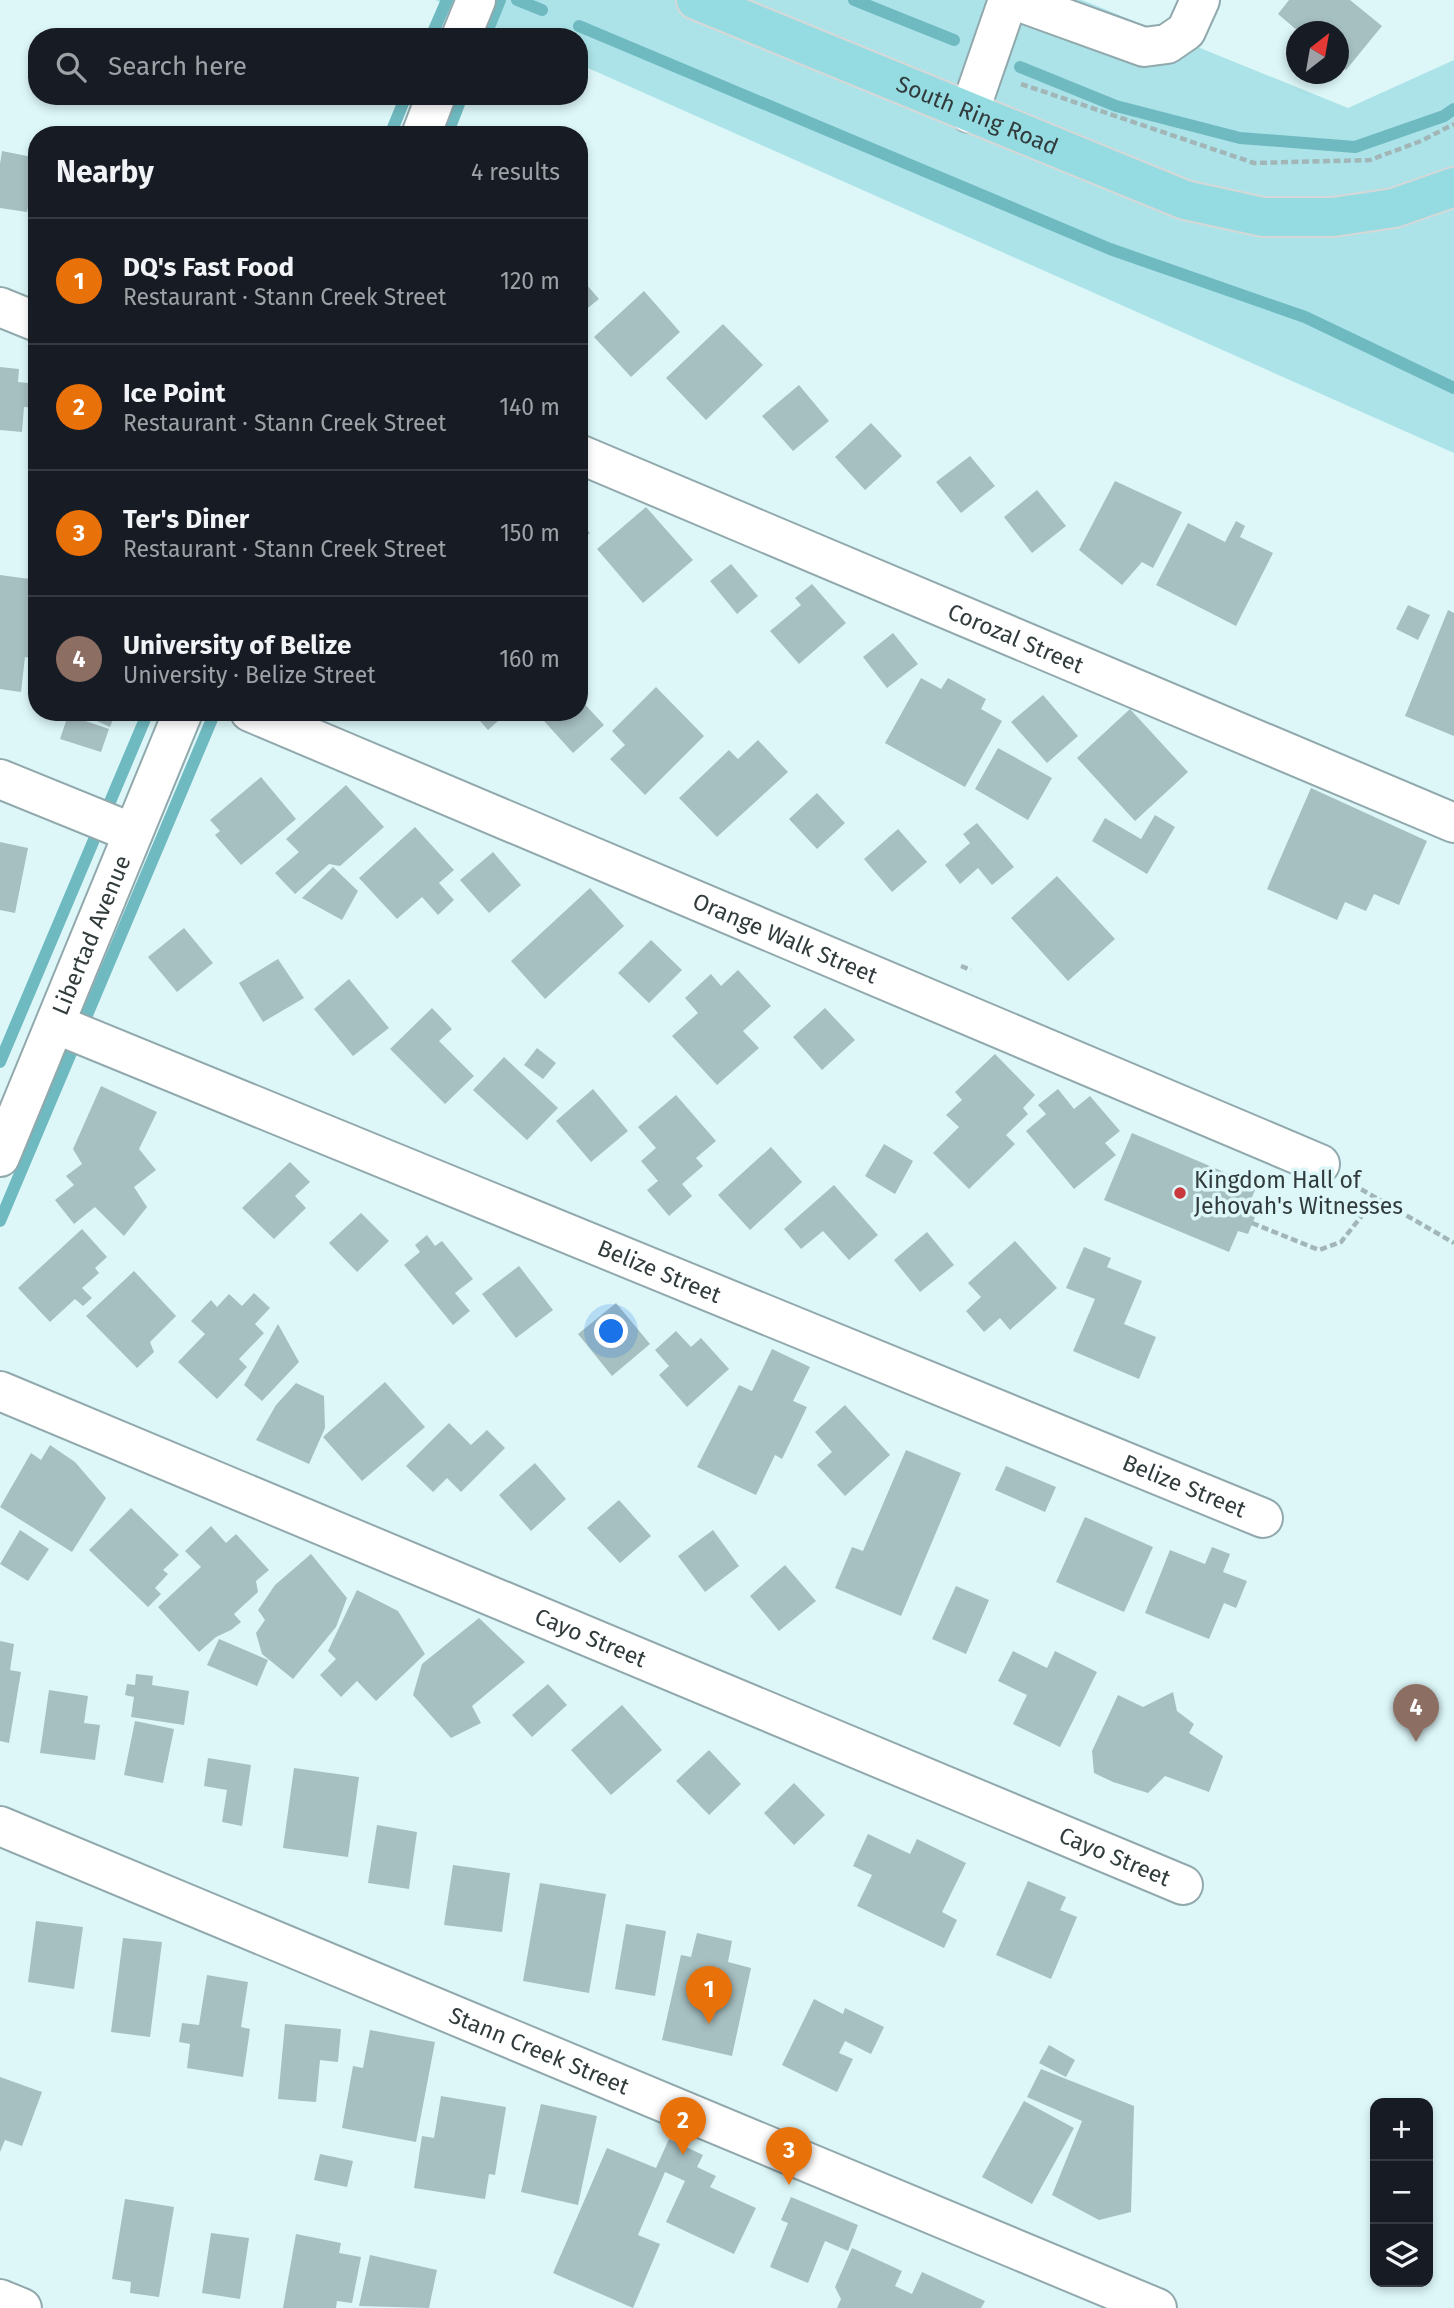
<!DOCTYPE html>
<html lang="en">
<head>
<meta charset="utf-8">
<style>
	body { margin:0; font-family:"Fira Sans",sans-serif; background:#20242c; color:#f1f3f6 }
	.controls { position:absolute; right:21px; bottom:21px; display:grid; overflow:hidden; border-radius:14px; box-shadow:0 4px 10px #0003 }
	.controls button { width:63px; height:63px; display:grid; place-items:center; padding:0; border:0; border-bottom:2px solid #363941; background:#171b24; color:#f1f3f6; font:35px sans-serif }
	.compass { position:absolute; left:1286px; top:21px; width:63px; height:63px; border-radius:50%; background:#171b24; box-shadow:0 4px 10px #0003; rotate:31deg }
	.you { position:absolute; left:612px; top:1332px; width:24px; height:24px; margin:-18px; border:5px solid #fff; border-radius:50%; background:#1a73e8; box-shadow:0 0 0 10px #1a73e833 }
	.badge { display:grid; place-items:center; width:46px; height:46px; border-radius:50%; background:#b45309; color:#fff; font-size:23px; font-weight:700 }
	.pin { position:absolute; translate:-50% -58px; filter:drop-shadow(0 2px 4px #0008) }
	.pin::after { content:''; position:absolute; top:37px; width:24px; height:21px; background:inherit; clip-path:polygon(0 0,100% 0,50% 100%) }
	.list { margin:0; padding:0; list-style:none }
	h2 { display:flex; justify-content:space-between; align-items:center; height:91px; margin:0; padding:0 28px; font-size:30px }
	h2 small { font-size:23px; font-weight:400; color:#9ea1a6 }
	.list li { display:grid; grid-template-columns:46px 1fr auto; gap:21px; align-items:center; box-sizing:border-box; height:126px; padding:0 28px; border-top:2px solid #363941 }
	.list b { display:block; font-size:26px; white-space:nowrap }
	.list p { margin:0; font-size:23px; white-space:nowrap; color:#9ea1a6 }
	.list em { font-size:23px; font-style:normal; color:#9ea1a6 }
	.icon { flex:none; width:38px; height:38px; fill:none; stroke:currentColor; stroke-width:2; stroke-linecap:round; stroke-linejoin:round }
	.map { position:relative; flex:none; width:1454px; height:2308px; overflow:hidden }
	.search { position:absolute; background:#171b24; box-shadow:0 4px 10px #0003; left:28px; top:28px; width:560px; height:77px; display:flex; align-items:center; gap:18px; box-sizing:border-box; padding:0 24px; border-radius:28px; color:#9ea1a6; font-size:26px }
	.panel { position:absolute; background:#171b24; box-shadow:0 4px 10px #0003; left:28px; top:126px; width:560px; height:595px; border-radius:28px }
	.map>svg:first-child { display:block }
	.green { fill:#ace3e8 }
	.lines { fill:none; stroke-linecap:round; stroke-linejoin:round }
	.stream { stroke:#6fbac1; stroke-width:12 }
	.building { fill:#a6bfc1 }
	.minor-casing { stroke:#91a9ac; stroke-width:42 }
	.major-casing { stroke:#d6d8d8; stroke-width:42 }
	.path { stroke:#a2b6b8; stroke-width:4.5; stroke-dasharray:7 3.5; stroke-linecap:butt }
	.minor { stroke:#fff; stroke-width:38 }
	.major { stroke:#94dce2; stroke-width:38 }
	.poi-dot { fill:#c9393e; stroke:#ddf7f9; stroke-width:2.5 }
	.labels { text-anchor:middle; dominant-baseline:central; stroke-width:7; stroke-linejoin:round; paint-order:stroke }
	.street-label { font-size:23px; fill:#313b3c; stroke:#ddf7f9 }
	.poi-label { font-size:23px; fill:#313b3c; stroke:#ddf7f9; text-anchor:start }
</style>
</head>
<body>
<div class="map">
<svg width="1454" height="2308" viewBox="0 0 1454 2308">
	<rect width="100%" height="100%" fill="#ddf7f9"/>
	<path class="green" d="M 435,0 L 1082,0 L 1348,108 L 1454,60 L 1454,453 L 579,64 L 579,37 L 517,37 Z"/>
	<g class="lines">
		<path class="stream" d="M 517,0 L 542,10
			M 854,0 L 954,40
			M 579,26 L 1110,249 L 1305,317 L 1454,388
			M 431,37 L 447,0
			M 485,37 L 500,0
			M 1020,67 L 1116,106 L 1240,138 L 1355,147 L 1444,116 L 1454,109
			M 390,135 L 406,96
			M 447,135 L 462,96
			M 0,1062 L 148,712
			M 0,1221 L 215,712"/>
	</g>
	<path class="building" d="M 1289,0 L 1350,0 L 1382,26 L 1346,70 L 1338,63 L 1338,32 L 1299,32 L 1278,14 Z
		M 2,151 L 37,158 L 27,212 L 0,208 L 0,164 Z
		M 579,276 L 599,299 L 579,315 Z
		M 644,291 L 680,332 L 631,377 L 594,337 Z
		M 723,324 L 763,365 L 706,420 L 666,378 Z
		M 0,367 L 19,369 L 18,382 L 37,384 L 37,408 L 24,407 L 22,432 L 0,430 Z
		M 799,385 L 829,421 L 793,451 L 762,416 Z
		M 871,423 L 902,456 L 865,490 L 835,457 Z
		M 970,456 L 995,486 L 961,513 L 936,482 Z
		M 36,467 L 37,468 L 37,527 L 29,525 L 35,500 L 28,498 Z
		M 1115,481 L 1182,512 L 1153,568 L 1142,562 L 1122,585 L 1079,550 Z
		M 1037,490 L 1066,526 L 1032,553 L 1004,517 Z
		M 646,507 L 693,560 L 643,603 L 597,549 Z
		M 579,520 L 590,533 L 579,542 Z
		M 1236,521 L 1245,526 L 1240,537 L 1273,553 L 1236,626 L 1156,585 L 1188,523 L 1225,542 Z
		M 731,564 L 758,596 L 737,614 L 710,581 Z
		M 0,575 L 37,580 L 37,659 L 25,657 L 21,692 L 0,689 Z
		M 812,584 L 846,623 L 799,664 L 770,631 L 801,605 L 795,598 Z
		M 1408,605 L 1430,615 L 1418,640 L 1396,629 Z
		M 1448,610 L 1454,613 L 1454,736 L 1405,716 Z
		M 893,633 L 918,664 L 887,688 L 863,657 Z
		M 921,678 L 941,689 L 948,678 L 986,699 L 981,709 L 1002,721 L 965,787 L 885,743 Z
		M 656,687 L 704,736 L 645,795 L 610,759 L 625,745 L 612,731 Z
		M 1043,695 L 1078,736 L 1047,763 L 1011,722 Z
		M 579,698 L 604,725 L 573,753 L 544,721 L 554,712 L 579,712 Z
		M 1130,709 L 1188,772 L 1135,821 L 1077,758 Z
		M 77,712 L 116,712 L 110,727 Z
		M 472,712 L 508,712 L 488,730 Z
		M 68,715 L 109,729 L 101,752 L 60,739 Z
		M 758,740 L 788,772 L 717,837 L 679,798 L 729,750 L 738,759 Z
		M 998,748 L 1052,778 L 1028,820 L 975,789 Z
		M 261,777 L 296,819 L 241,865 L 215,835 L 220,831 L 210,820 Z
		M 346,785 L 384,827 L 340,866 L 329,864 L 295,894 L 275,873 L 299,852 L 286,839 Z
		M 1311,788 L 1427,841 L 1399,905 L 1374,894 L 1366,911 L 1345,902 L 1337,920 L 1267,889 Z
		M 817,793 L 845,823 L 817,849 L 789,819 Z
		M 1155,815 L 1175,827 L 1147,874 L 1092,841 L 1105,818 L 1141,839 Z
		M 977,823 L 1014,867 L 992,885 L 978,868 L 960,884 L 945,865 L 970,843 L 963,834 Z
		M 415,827 L 454,870 L 439,883 L 454,900 L 438,915 L 422,897 L 397,919 L 359,878 Z
		M 898,829 L 927,862 L 892,892 L 864,859 Z
		M 0,842 L 28,848 L 15,913 L 0,910 Z
		M 493,852 L 521,885 L 489,913 L 460,880 Z
		M 333,867 L 358,891 L 342,920 L 302,898 Z
		M 1057,876 L 1115,939 L 1068,981 L 1011,918 Z
		M 590,888 L 624,926 L 545,999 L 511,961 Z
		M 184,928 L 213,963 L 177,992 L 148,957 Z
		M 651,940 L 682,970 L 649,1003 L 618,973 Z
		M 278,959 L 304,998 L 263,1022 L 239,983 Z
		M 738,970 L 771,1006 L 743,1031 L 759,1048 L 717,1085 L 672,1036 L 698,1013 L 685,998 L 711,974 L 721,986 Z
		M 349,979 L 389,1028 L 353,1056 L 314,1009 Z
		M 432,1008 L 452,1029 L 439,1041 L 474,1076 L 445,1104 L 390,1049 Z
		M 825,1008 L 855,1040 L 822,1070 L 793,1037 Z
		M 537,1048 L 556,1063 L 543,1079 L 524,1065 Z
		M 995,1054 L 1035,1095 L 1023,1108 L 1028,1114 L 1006,1135 L 1015,1144 L 969,1189 L 933,1153 L 959,1127 L 946,1115 L 962,1100 L 955,1092 Z
		M 504,1057 L 558,1108 L 527,1140 L 473,1090 Z
		M 101,1086 L 157,1112 L 139,1149 L 156,1170 L 134,1187 L 147,1207 L 124,1236 L 95,1207 L 74,1224 L 55,1200 L 74,1185 L 66,1176 L 82,1164 L 73,1149 Z
		M 593,1089 L 628,1131 L 591,1162 L 556,1121 Z
		M 1058,1089 L 1074,1109 L 1090,1096 L 1120,1131 L 1105,1143 L 1116,1155 L 1074,1189 L 1026,1131 L 1046,1114 L 1038,1105 Z
		M 676,1095 L 716,1141 L 696,1158 L 703,1166 L 682,1184 L 692,1196 L 669,1216 L 647,1190 L 658,1181 L 641,1161 L 656,1148 L 638,1127 Z
		M 1132,1133 L 1257,1186 L 1248,1206 L 1258,1210 L 1248,1234 L 1238,1231 L 1229,1252 L 1104,1200 Z
		M 884,1144 L 913,1161 L 895,1194 L 865,1176 Z
		M 771,1147 L 802,1182 L 750,1230 L 718,1195 Z
		M 290,1162 L 310,1182 L 295,1196 L 306,1208 L 274,1239 L 242,1208 Z
		M 834,1185 L 878,1235 L 849,1260 L 823,1231 L 801,1249 L 784,1229 Z
		M 361,1213 L 389,1241 L 357,1272 L 329,1243 Z
		M 82,1229 L 107,1257 L 95,1268 L 99,1273 L 82,1288 L 92,1298 L 83,1306 L 75,1299 L 50,1322 L 18,1288 Z
		M 927,1232 L 954,1265 L 920,1292 L 894,1260 Z
		M 427,1235 L 435,1246 L 442,1241 L 473,1279 L 455,1293 L 470,1311 L 453,1325 L 404,1265 L 420,1252 L 415,1245 Z
		M 1015,1241 L 1057,1288 L 1010,1330 L 1000,1318 L 984,1332 L 966,1311 L 981,1297 L 968,1283 Z
		M 1084,1247 L 1111,1258 L 1107,1267 L 1142,1281 L 1124,1324 L 1156,1337 L 1139,1379 L 1073,1351 L 1095,1299 L 1066,1288 Z
		M 519,1266 L 553,1310 L 516,1338 L 482,1294 Z
		M 134,1271 L 176,1316 L 150,1342 L 154,1352 L 137,1368 L 86,1316 Z
		M 254,1293 L 270,1308 L 255,1324 L 264,1333 L 239,1359 L 247,1367 L 217,1399 L 178,1362 L 205,1334 L 191,1321 L 211,1300 L 217,1307 L 229,1294 L 242,1306 Z
		M 616,1303 L 650,1344 L 612,1376 L 578,1334 Z
		M 278,1324 L 299,1362 L 262,1401 L 244,1385 Z
		M 676,1331 L 691,1347 L 701,1338 L 729,1369 L 687,1407 L 659,1375 L 669,1366 L 655,1350 Z
		M 772,1349 L 810,1367 L 793,1401 L 807,1407 L 782,1459 L 775,1455 L 756,1495 L 697,1467 L 739,1385 L 752,1391 Z
		M 385,1382 L 425,1427 L 362,1481 L 323,1437 Z
		M 296,1383 L 324,1396 L 325,1428 L 309,1464 L 256,1440 L 276,1405 Z
		M 845,1405 L 890,1455 L 845,1496 L 817,1465 L 832,1452 L 815,1432 Z
		M 449,1423 L 471,1445 L 487,1430 L 505,1448 L 461,1492 L 447,1478 L 433,1492 L 406,1466 Z
		M 50,1445 L 75,1462 L 106,1498 L 72,1552 L 0,1507 L 31,1453 L 41,1460 Z
		M 906,1450 L 961,1473 L 901,1616 L 835,1588 L 852,1547 L 863,1551 Z
		M 535,1463 L 566,1499 L 531,1531 L 499,1495 Z
		M 1006,1466 L 1056,1487 L 1045,1512 L 995,1490 Z
		M 619,1500 L 651,1536 L 620,1563 L 587,1528 Z
		M 131,1508 L 179,1555 L 163,1570 L 168,1574 L 155,1588 L 161,1594 L 148,1607 L 89,1550 Z
		M 1085,1517 L 1153,1547 L 1124,1612 L 1056,1582 Z
		M 211,1526 L 226,1543 L 236,1534 L 269,1570 L 256,1581 L 258,1592 L 234,1614 L 241,1622 L 231,1630 L 216,1637 L 199,1652 L 158,1607 L 201,1567 L 185,1551 Z
		M 20,1530 L 49,1549 L 28,1581 L 0,1564 Z
		M 713,1530 L 739,1566 L 705,1592 L 678,1556 Z
		M 1212,1547 L 1230,1554 L 1223,1572 L 1247,1581 L 1236,1608 L 1224,1603 L 1209,1639 L 1145,1613 L 1170,1550 L 1205,1564 Z
		M 311,1554 L 347,1598 L 336,1627 L 293,1679 L 262,1654 L 256,1633 L 265,1620 L 258,1610 L 275,1585 Z
		M 785,1565 L 816,1601 L 779,1631 L 750,1596 Z
		M 956,1586 L 989,1600 L 966,1654 L 932,1639 Z
		M 357,1590 L 398,1611 L 425,1654 L 376,1701 L 357,1681 L 341,1697 L 320,1675 L 336,1659 L 328,1651 Z
		M 479,1618 L 525,1662 L 472,1706 L 481,1723 L 451,1738 L 413,1695 L 422,1664 Z
		M 219,1639 L 268,1660 L 257,1686 L 207,1665 Z
		M 0,1641 L 14,1644 L 10,1670 L 21,1672 L 9,1743 L 0,1741 Z
		M 1013,1651 L 1047,1668 L 1055,1651 L 1097,1672 L 1060,1747 L 1013,1724 L 1027,1695 L 998,1681 Z
		M 136,1674 L 153,1676 L 152,1685 L 189,1691 L 184,1725 L 131,1717 L 134,1697 L 125,1695 L 127,1684 L 135,1685 Z
		M 548,1684 L 567,1705 L 532,1737 L 512,1715 Z
		M 49,1690 L 88,1696 L 84,1723 L 100,1725 L 95,1760 L 40,1753 Z
		M 1173,1692 L 1177,1711 L 1194,1724 L 1189,1733 L 1223,1756 L 1209,1792 L 1165,1776 L 1148,1793 L 1113,1782 L 1094,1773 L 1092,1751 L 1118,1695 L 1143,1707 Z
		M 622,1705 L 662,1750 L 611,1795 L 571,1750 Z
		M 135,1721 L 174,1729 L 163,1783 L 124,1775 Z
		M 709,1750 L 741,1784 L 709,1815 L 676,1781 Z
		M 208,1758 L 251,1765 L 242,1826 L 222,1822 L 227,1790 L 204,1786 Z
		M 294,1768 L 359,1777 L 348,1857 L 283,1848 Z
		M 794,1783 L 825,1815 L 794,1845 L 764,1813 Z
		M 377,1825 L 417,1832 L 409,1889 L 368,1883 Z
		M 868,1834 L 910,1854 L 917,1839 L 966,1863 L 942,1912 L 957,1920 L 944,1948 L 857,1906 L 872,1875 L 853,1866 Z
		M 453,1865 L 510,1873 L 502,1932 L 444,1925 Z
		M 1028,1881 L 1066,1897 L 1060,1910 L 1077,1917 L 1051,1979 L 996,1955 Z
		M 540,1883 L 606,1894 L 589,1993 L 523,1981 Z
		M 36,1921 L 83,1927 L 74,1989 L 28,1982 Z
		M 626,1924 L 666,1931 L 655,1996 L 615,1989 Z
		M 697,1933 L 732,1941 L 728,1962 L 751,1968 L 732,2056 L 662,2040 L 681,1955 L 691,1957 Z
		M 123,1938 L 162,1942 L 150,2037 L 111,2032 Z
		M 207,1975 L 248,1982 L 241,2027 L 250,2029 L 243,2077 L 187,2068 L 190,2044 L 179,2042 L 182,2023 L 199,2025 Z
		M 814,1999 L 843,2014 L 845,2008 L 884,2027 L 871,2054 L 845,2041 L 839,2053 L 853,2059 L 837,2092 L 782,2065 Z
		M 285,2024 L 341,2029 L 338,2062 L 320,2060 L 316,2102 L 278,2099 Z
		M 370,2030 L 435,2042 L 416,2142 L 342,2128 L 353,2066 L 363,2068 Z
		M 1049,2045 L 1075,2060 L 1066,2077 L 1039,2063 Z
		M 1041,2069 L 1134,2106 L 1131,2212 L 1099,2220 L 1052,2195 L 1082,2121 L 1027,2097 Z
		M 0,2077 L 42,2092 L 22,2146 L 5,2140 L 0,2152 Z
		M 441,2096 L 506,2107 L 495,2175 L 489,2174 L 485,2199 L 414,2188 L 422,2136 L 434,2138 Z
		M 1024,2101 L 1074,2128 L 1032,2204 L 982,2177 Z
		M 541,2104 L 597,2116 L 578,2205 L 521,2192 Z
		M 669,2139 L 703,2155 L 697,2167 L 716,2176 L 710,2187 L 756,2208 L 734,2254 L 666,2222 L 685,2181 L 665,2172 L 638,2235 L 660,2244 L 633,2308 L 553,2273 L 607,2148 L 656,2168 Z
		M 320,2154 L 353,2161 L 347,2187 L 314,2180 Z
		M 791,2197 L 858,2225 L 848,2251 L 825,2241 L 808,2283 L 770,2267 L 788,2223 L 781,2220 Z
		M 125,2199 L 174,2207 L 159,2297 L 130,2293 L 131,2282 L 112,2279 Z
		M 211,2233 L 249,2238 L 240,2299 L 202,2293 Z
		M 296,2234 L 341,2243 L 339,2253 L 361,2257 L 352,2303 L 337,2301 L 336,2308 L 283,2308 Z
		M 852,2248 L 902,2271 L 895,2286 L 912,2294 L 922,2272 L 985,2301 L 981,2308 L 837,2308 L 841,2299 L 835,2287 Z
		M 370,2255 L 437,2270 L 429,2308 L 359,2306 Z"/>
	<g class="lines">
		<defs>
			<g id="minor">
				<path d="M 1014,0 L 1144,47 L 1167,44 L 1186,31 L 1200,0"/>
				<path d="M 461,37 L 476,0"/>
				<path d="M 969,113 L 1008,0"/>
				<path d="M 421,135 L 436,96"/>
				<path d="M 0,307 L 37,322"/>
				<path id="s1" d="M 579,454 L 1454,823"/>
				<path id="s2" d="M 250,712 L 1320,1164"/>
				<path d="M 0,779 L 133,833"/>
				<path id="s3" d="M 55,1024 L 1263,1518"/>
				<path id="s4" d="M 0,1157 L 183,712"/>
				<path id="s5" d="M 0,1391 L 1183,1885"/>
				<path id="s6" d="M 0,1826 L 1157,2308"/>
				<path d="M 0,2299 L 22,2308"/>
			</g>
			<g id="major">
				<path id="s7" d="M 696,0 L 1185,200 L 1263,217 L 1333,217 L 1394,208 L 1454,187"/>
			</g>
		</defs>
		<use href="#minor" class="minor-casing"/>
		<use href="#major" class="major-casing"/>
		<path class="path" d="M 1021,84 L 1254,163 L 1370,160 L 1421,141 L 1454,124
			M 961,966 L 971,970
			M 1352,1184 L 1454,1243
			M 1252,1223 L 1319,1250 L 1341,1242 L 1376,1198"/>
		<use href="#minor" class="minor"/>
		<use href="#major" class="major"/>
	</g>
	<circle class="poi-dot" cx="1180" cy="1193" r="7"/>
	<g class="labels">
		<g class="street-label">
			<text stroke="none"><textPath href="#s7" startOffset="304">South Ring Road</textPath></text>
			<text stroke="none"><textPath href="#s1" startOffset="474">Corozal Street</textPath></text>
			<text stroke="none"><textPath href="#s4" startOffset="240">Libertad Avenue</textPath></text>
			<text stroke="none"><textPath href="#s2" startOffset="581">Orange Walk Street</textPath></text>
			<text stroke="none"><textPath href="#s3" startOffset="653">Belize Street</textPath></text>
			<text stroke="none"><textPath href="#s3" startOffset="1220">Belize Street</textPath></text>
			<text stroke="none"><textPath href="#s5" startOffset="640">Cayo Street</textPath></text>
			<text stroke="none"><textPath href="#s5" startOffset="1208">Cayo Street</textPath></text>
			<text stroke="none"><textPath href="#s6" startOffset="584">Stann Creek Street</textPath></text>
		</g>
		<g class="poi-label">
			<text x="1194" y="1180">Kingdom Hall of<tspan x="1194" dy="26">Jehovah's Witnesses</tspan></text>
		</g>
	</g>
</svg>
<div class="controls">
<button>+</button>
<button>−</button>
<button><svg class="icon" aria-label="layers" viewBox="0 0 24 24"><path d="M12 4l9 5-9 5-9-5zM3 14l9 5 9-5"/></svg></button>
</div>
<svg class="compass" viewBox="-18 -18 36 36"><path d="M0-13l5 13h-10z" fill="#e53935"/><path d="M0 13l5-13h-10z" fill="#9ea1a6"/></svg>
<div class="you"></div>
<div class="pin badge" style="left:709px;top:2024px;background:#e8710a">1</div>
<div class="pin badge" style="left:683px;top:2155px;background:#e8710a">2</div>
<div class="pin badge" style="left:789px;top:2185px;background:#e8710a">3</div>
<div class="pin badge" style="left:1416px;top:1742px;background:#8d6e63">4</div>
<div class="search"><svg class="icon" aria-label="search" viewBox="0 0 24 24"><circle cx="10" cy="10" r="6"/><path d="M15 15l6 6"/></svg>Search here</div>
<section class="panel">
<h2>Nearby<small>4 results</small></h2>
<ul class="list">
<li><span class="badge" style="background:#e8710a">1</span><div><b>DQ's Fast Food</b><p>Restaurant · Stann Creek Street</p></div><em>120 m</em></li>
<li><span class="badge" style="background:#e8710a">2</span><div><b>Ice Point</b><p>Restaurant · Stann Creek Street</p></div><em>140 m</em></li>
<li><span class="badge" style="background:#e8710a">3</span><div><b>Ter's Diner</b><p>Restaurant · Stann Creek Street</p></div><em>150 m</em></li>
<li><span class="badge" style="background:#8d6e63">4</span><div><b>University of Belize</b><p>University · Belize Street</p></div><em>160 m</em></li>
</ul>
</section>
</div>
</body>
</html>
